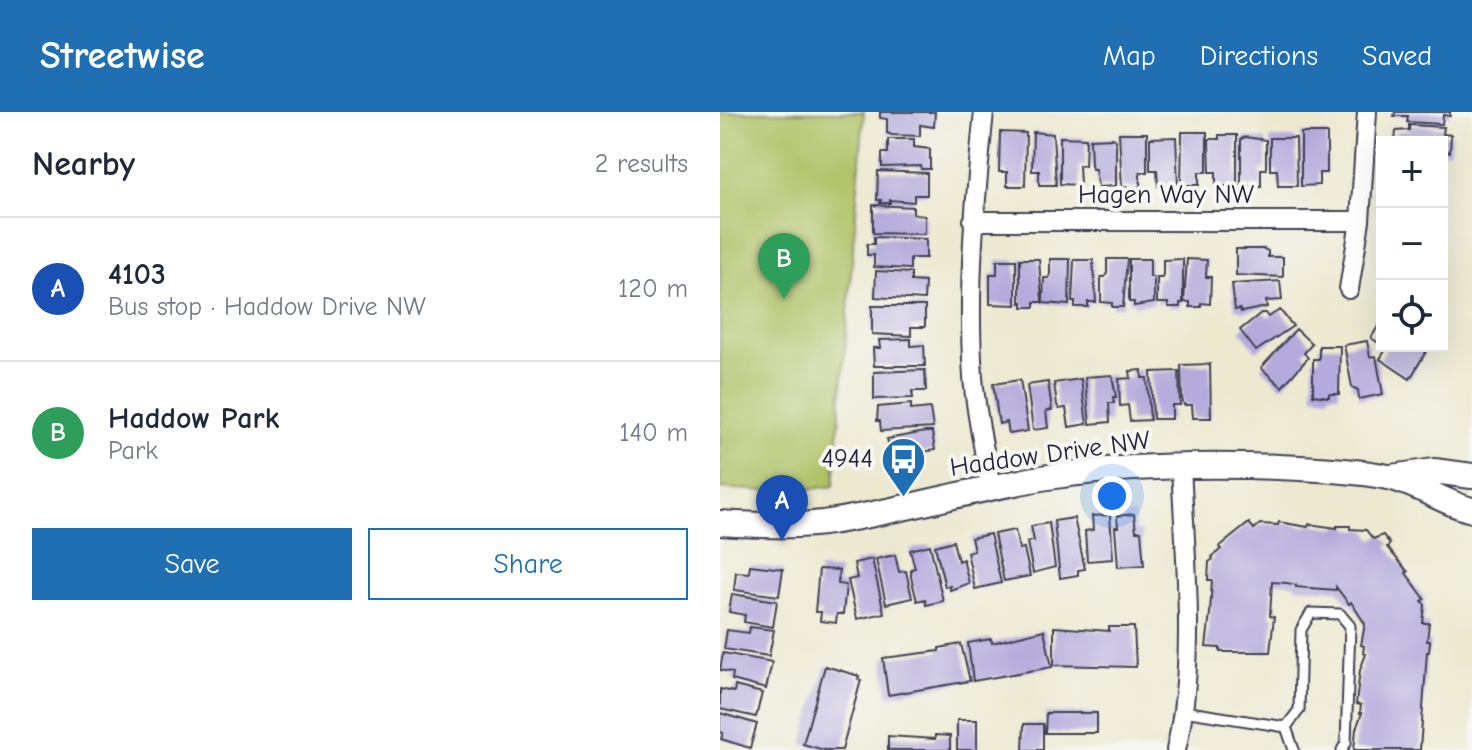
<!DOCTYPE html>
<html lang="en">
<head>
<meta charset="utf-8">
<style>
	body { margin:0; font-family:"Comic Neue",sans-serif; background:#f2f2f3; color:#1f2937 }
	.controls { position:absolute; right:24px; top:24px; display:grid; overflow:hidden; border-radius:0px; box-shadow:0 8px 32px #0002 }
	.controls button { width:72px; height:72px; display:grid; place-items:center; padding:0; border:0; border-bottom:2px solid #e0e1e3; background:#fff; color:#1f2937; font:40px sans-serif }
	.you { position:absolute; left:392px; top:384px; width:28px; height:28px; margin:-20px; border:6px solid #fff; border-radius:50%; background:#1a73e8; box-shadow:0 0 0 12px #1a73e833 }
	.badge { display:grid; place-items:center; width:52px; height:52px; border-radius:50%; background:#1f6fb2; color:#fff; font-size:26px; font-weight:700 }
	.pin { position:absolute; translate:-50% -66px; filter:drop-shadow(0 2px 4px #0008) }
	.pin::after { content:''; position:absolute; top:42px; width:28px; height:24px; background:inherit; clip-path:polygon(0 0,100% 0,50% 100%) }
	.list { margin:0; padding:0; list-style:none }
	h2 { display:flex; justify-content:space-between; align-items:center; height:104px; margin:0; padding:0 32px; font-size:34px }
	h2 small { font-size:26px; font-weight:400; color:#747a83 }
	.list li { display:grid; grid-template-columns:52px 1fr auto; gap:24px; align-items:center; box-sizing:border-box; height:144px; padding:0 32px; border-top:2px solid #e0e1e3 }
	.list b { display:block; font-size:30px; white-space:nowrap }
	.list p { margin:0; font-size:26px; white-space:nowrap; color:#747a83 }
	.list em { font-size:26px; font-style:normal; color:#747a83 }
	.actions { display:flex; gap:16px; padding:24px 32px }
	.actions a { flex:1; padding:18px 0; border:2px solid #1f6fb2; border-radius:0px; text-align:center; font-size:28px; color:#1f6fb2 }
	.actions .main { background:#1f6fb2; color:#fff }
	.icon { flex:none; width:44px; height:44px; fill:none; stroke:currentColor; stroke-width:2; stroke-linecap:round; stroke-linejoin:round }
	.map { position:relative; flex:none; width:752px; height:638px; overflow:hidden }
	header { display:flex; align-items:center; gap:48px; box-sizing:border-box; height:112px; padding:0 40px; background:#1f6fb2; color:#fff }
	header strong { font-size:38px }
	nav { display:flex; gap:44px; margin-inline-start:auto; font-size:28px }
	main { display:flex }
	aside { flex:1; background:#fff }
	.map>svg:first-child { display:block }
	.green { fill:#afc266; stroke:#687250; stroke-width:2 }
	.building { fill:#b4aadc }
	.lines { fill:none; stroke-linecap:round; stroke-linejoin:round }
	.service-casing { stroke:#404052; stroke-width:13 }
	.minor-casing { stroke:#404052; stroke-width:22 }
	.tertiary-casing { stroke:#404052; stroke-width:28 }
	.service { stroke:#fff; stroke-width:9 }
	.minor { stroke:#fff; stroke-width:18 }
	.tertiary { stroke:#fff; stroke-width:24 }
	.labels { text-anchor:middle; dominant-baseline:central; stroke-width:8; stroke-linejoin:round; paint-order:stroke }
	.street-label { font-size:26px; fill:#22223b; stroke:#f6f6f2 }
	.poi-label { font-size:26px; fill:#22223b; stroke:#f6f6f2; text-anchor:end }
</style>
</head>
<body>
<header>
<strong>Streetwise</strong>
<nav><a>Map</a><a>Directions</a><a>Saved</a></nav>
</header>
<main>
<aside>
<h2>Nearby<small>2 results</small></h2>
<ul class="list">
<li><span class="badge" style="background:#1a4fb4">A</span><div><b>4103</b><p>Bus stop · Haddow Drive NW</p></div><em>120 m</em></li>
<li><span class="badge" style="background:#2e9e5b">B</span><div><b>Haddow Park</b><p>Park</p></div><em>140 m</em></li>
</ul>
<div class="actions"><a class="main">Save</a><a>Share</a></div>
</aside>
<div class="map">
<svg width="752" height="638" viewBox="0 0 752 638">
	<rect width="100%" height="100%" fill="#f6f6f2"/>
	<filter id="ink" filterUnits="userSpaceOnUse"><feTurbulence type="fractalNoise" baseFrequency=".0125" numOctaves="2"/><feDisplacementMap in="SourceGraphic" scale="16" xChannelSelector="R" yChannelSelector="G"/><feConvolveMatrix kernelMatrix="1 2 1 2 8 2 1 2 1" color-interpolation-filters="sRGB"/></filter>
	<filter id="wash" filterUnits="userSpaceOnUse"><feTurbulence type="fractalNoise" baseFrequency=".006" numOctaves="4" result="noise"/><feDisplacementMap in="SourceGraphic" scale="32" xChannelSelector="R" yChannelSelector="G"/><feGaussianBlur stdDeviation="1.8" result="paint"/><feColorMatrix in="noise" values="0 0 0 0 0 0 0 0 0 0 0 0 0 0 0 0 0 1.4 0 .05"/><feComposite in="paint" operator="in"/></filter>
	<g filter="url(#wash)">
		<rect width="100%" height="100%" fill="#ede9d1"/>
		<path class="green" d="M 0,0 L 144,0 L 114,374 L 64,380 L 0,376 Z"/>
		<g id="blocks">
			<path class="building" d="M 160,0 L 215,0 L 214,15 L 200,13 L 200,24 L 172,23 L 167,21 L 167,7 L 160,6 Z
				M 675,0 L 730,0 L 730,4 L 723,3 L 722,12 L 687,10 L 688,4 L 674,4 Z
				M 689,13 L 724,15 L 723,22 L 731,23 L 730,40 L 722,39 L 722,30 L 675,30 L 676,19 L 689,18 Z
				M 280,20 L 306,21 L 305,74 L 287,74 L 287,60 L 279,60 Z
				M 313,20 L 333,22 L 336,73 L 319,73 L 319,59 L 312,59 Z
				M 462,20 L 487,20 L 487,60 L 479,60 L 479,73 L 461,73 Z
				M 399,21 L 427,21 L 427,60 L 420,60 L 420,75 L 402,75 Z
				M 581,21 L 607,21 L 607,61 L 599,61 L 599,73 L 581,74 Z
				M 499,23 L 517,23 L 517,74 L 496,74 L 496,60 L 490,60 L 489,27 L 499,27 Z
				M 340,25 L 366,26 L 365,53 L 359,53 L 360,73 L 340,72 Z
				M 456,25 L 458,74 L 438,74 L 437,58 L 430,58 L 430,26 Z
				M 525,25 L 546,28 L 546,57 L 541,57 L 541,74 L 521,74 L 521,27 Z
				M 393,26 L 396,28 L 396,74 L 378,75 L 375,57 L 372,57 L 371,52 L 370,27 Z
				M 550,26 L 576,26 L 577,74 L 558,74 L 557,58 L 550,58 Z
				M 168,27 L 194,27 L 194,35 L 210,37 L 210,57 L 201,57 L 201,54 L 162,55 L 162,41 L 168,41 Z
				M 158,59 L 207,61 L 207,83 L 194,83 L 194,90 L 170,88 L 170,91 L 160,91 L 161,88 L 157,88 Z
				M 153,93 L 193,95 L 193,102 L 205,104 L 205,122 L 153,121 Z
				M 154,125 L 206,127 L 206,146 L 190,146 L 190,157 L 154,155 L 154,143 L 147,143 L 147,132 L 154,132 Z
				M 516,137 L 544,137 L 548,139 L 548,145 L 563,145 L 563,165 L 516,163 Z
				M 300,147 L 319,147 L 322,190 L 315,190 L 315,195 L 303,195 L 303,190 L 300,191 Z
				M 330,147 L 350,147 L 349,193 L 323,191 L 324,166 L 329,166 L 330,162 Z
				M 387,147 L 407,147 L 403,195 L 392,195 L 392,191 L 381,190 L 381,165 L 385,165 L 387,161 Z
				M 409,147 L 430,147 L 430,165 L 434,165 L 434,191 L 414,194 L 414,190 L 409,190 Z
				M 463,147 L 463,191 L 460,191 L 460,195 L 448,195 L 448,191 L 437,191 L 437,166 L 442,166 L 443,162 L 443,148 Z
				M 467,147 L 487,148 L 486,165 L 491,165 L 490,192 L 481,191 L 481,195 L 470,195 L 470,190 L 464,190 Z
				M 277,148 L 296,148 L 296,193 L 270,192 L 270,162 L 277,162 Z
				M 354,148 L 373,148 L 376,190 L 368,190 L 368,195 L 355,195 L 355,190 L 352,190 Z
				M 156,159 L 191,161 L 191,169 L 205,170 L 204,188 L 155,185 Z
				M 560,169 L 562,188 L 546,189 L 547,195 L 521,200 L 520,197 L 515,198 L 512,172 Z
				M 152,194 L 205,194 L 205,215 L 191,215 L 191,224 L 152,222 Z
				M 560,198 L 573,214 L 536,239 L 520,218 L 541,201 L 545,201 L 548,205 Z
				M 662,208 L 662,233 L 651,226 Z
				M 576,217 L 592,232 L 584,241 L 588,246 L 562,275 L 541,256 Z
				M 191,227 L 191,234 L 204,233 L 205,254 L 154,254 L 153,236 L 160,236 L 159,228 Z
				M 647,229 L 650,245 L 656,244 L 663,282 L 639,287 L 638,278 L 632,275 L 624,233 Z
				M 599,234 L 620,234 L 619,282 L 609,282 L 609,285 L 593,283 L 593,247 L 599,247 Z
				M 668,234 L 704,234 L 708,236 L 690,267 L 660,247 Z
				M 490,252 L 491,306 L 473,306 L 472,293 L 464,293 L 462,287 L 461,253 Z
				M 205,258 L 206,279 L 192,279 L 193,286 L 154,287 L 154,260 Z
				M 422,258 L 422,266 L 427,266 L 430,308 L 410,309 L 408,293 L 400,294 L 399,267 L 411,266 L 410,259 Z
				M 459,259 L 460,293 L 452,293 L 452,307 L 433,307 L 431,260 Z
				M 392,263 L 396,285 L 393,285 L 394,291 L 389,291 L 390,310 L 370,312 L 365,265 Z
				M 361,267 L 367,312 L 349,315 L 346,296 L 339,297 L 337,293 L 334,271 Z
				M 300,268 L 308,319 L 289,322 L 287,310 L 279,312 L 273,272 Z
				M 328,270 L 332,298 L 326,299 L 328,316 L 313,318 L 307,273 Z
				M 191,292 L 191,298 L 210,296 L 213,316 L 161,319 L 160,309 L 157,309 L 158,295 Z
				M 205,320 L 212,320 L 215,338 L 196,341 L 197,346 L 174,350 L 167,327 Z
				M 414,402 L 416,419 L 421,419 L 424,453 L 398,455 L 395,415 L 398,415 L 397,404 Z
				M 390,403 L 393,447 L 367,449 L 365,419 L 373,418 L 372,404 Z
				M 354,406 L 365,457 L 358,458 L 358,463 L 340,466 L 334,409 Z
				M 559,410 L 588,415 L 589,412 L 617,416 L 617,414 L 630,414 L 630,417 L 646,418 L 653,427 L 663,423 L 670,432 L 667,435 L 688,460 L 686,461 L 705,487 L 702,489 L 705,493 L 703,511 L 709,511 L 707,529 L 710,529 L 709,540 L 707,540 L 700,638 L 634,638 L 636,617 L 642,601 L 640,601 L 641,593 L 636,592 L 640,558 L 646,542 L 643,541 L 644,534 L 641,533 L 645,512 L 631,490 L 629,492 L 616,475 L 616,478 L 576,475 L 576,473 L 567,471 L 552,470 L 550,504 L 554,505 L 550,540 L 500,540 L 500,536 L 486,535 L 490,501 L 492,468 L 488,468 L 489,450 L 493,447 L 492,445 L 501,437 L 499,435 L 529,411 L 534,417 L 540,412 L 558,413 Z
				M 329,411 L 335,455 L 313,461 L 307,430 L 314,429 L 311,414 Z
				M 295,418 L 299,437 L 304,436 L 310,464 L 284,469 L 274,422 Z
				M 270,422 L 281,471 L 255,477 L 247,440 L 254,438 L 251,426 Z
				M 233,429 L 238,449 L 243,447 L 249,471 L 230,478 L 230,474 L 225,475 L 215,434 Z
				M 210,433 L 223,489 L 206,493 L 205,487 L 197,489 L 191,465 L 191,457 L 195,456 L 190,438 Z
				M 175,443 L 179,460 L 186,459 L 192,486 L 166,492 L 156,447 Z
				M 152,447 L 164,501 L 137,507 L 128,468 L 137,466 L 134,451 Z
				M 30,453 L 63,457 L 59,484 L 14,478 L 16,460 L 29,461 Z
				M 99,457 L 119,458 L 118,472 L 126,473 L 123,502 L 117,502 L 116,511 L 100,509 L 101,500 L 95,500 Z
				M 12,482 L 57,489 L 53,515 L 24,510 L 25,503 L 9,500 Z
				M 30,515 L 54,518 L 49,544 L 4,537 L 7,518 L 29,521 Z
				M 334,515 L 389,519 L 389,515 L 414,515 L 416,555 L 334,553 Z
				M 324,518 L 332,555 L 253,569 L 248,531 L 271,527 L 272,531 Z
				M 241,532 L 250,569 L 168,583 L 163,546 L 219,539 L 219,536 Z
				M 3,541 L 52,550 L 46,577 L 12,568 L 13,561 L 0,558 Z
				M 105,554 L 139,564 L 138,567 L 141,568 L 122,638 L 104,638 L 83,632 Z
				M 15,574 L 42,581 L 36,605 L 0,597 L 0,577 L 14,580 Z
				M 0,601 L 37,612 L 30,636 L 1,627 L 3,621 L 0,620 Z
				M 326,601 L 377,601 L 377,621 L 325,621 Z
				M 237,608 L 257,608 L 257,638 L 237,638 Z
				M 304,612 L 323,612 L 323,638 L 303,638 Z
				M 215,623 L 230,624 L 230,638 L 168,638 L 168,624 L 215,627 Z"/>
		</g>
	</g>
	<g filter="url(#ink)">
		<use href="#blocks" fill-opacity="0" stroke="#404052" stroke-width="2"/>
		<g class="lines">
			<defs>
				<path id="service" d="M 463,599 L 566,615
					M 566,615 L 579,598 L 581,518 L 591,501 L 620,502 L 630,514 L 626,631 L 622,638
					M 566,615 L 574,638"/>
				<path id="minor" d="M 264,0 C 255,88 247,176 253,265 C 256,302 264,338 271,375
					M 253,109 L 640,109 L 647,0
					M 629,177 L 640,109
					M 456,638 C 477,546 465,446 461,353"/>
				<path id="tertiary" d="M 671,365 L 714,359 L 752,364
					M 0,411 C 34,413 69,415 103,411 C 181,400 257,375 335,364 C 410,353 483,352 559,355 C 595,357 632,358 668,365 C 697,371 723,391 752,398"/>
			</defs>
			<use href="#service" class="service-casing"/>
			<use href="#minor" class="minor-casing"/>
			<use href="#tertiary" class="tertiary-casing"/>
			<use href="#service" class="service"/>
			<use href="#minor" class="minor"/>
			<use href="#tertiary" class="tertiary"/>
		</g>
	</g>
	<defs>
		<symbol id="bus-pin" viewBox="-11 -11 22 30"><path d="M0 17L-7.5 6A9.5 9.5 0 1 1 7.5 6Z" fill="#1f6fb2" stroke="#f6f6f2"/><path d="M-5-6H5V4H4V6H2V4H-2V6H-4V4H-5ZM-3.5-4V0h7V-4ZM-3.5 1.2v1.5H-2V1.2ZM2 1.2v1.5H3.5V1.2Z" fill="#fff"/></symbol>
	</defs>
	<g fill-rule="evenodd">
		<use href="#bus-pin" x="158" y="322" width="51" height="69"/>
	</g>
	<g class="labels">
		<g class="street-label">
			<text x="446" y="83">Hagen Way NW</text>
			<text transform="translate(330 342) rotate(-8)">Haddow Drive NW</text>
		</g>
		<g class="poi-label">
			<text x="153" y="347">4944</text>
		</g>
	</g>
</svg>
<div class="controls">
<button>+</button>
<button>−</button>
<button><svg class="icon" aria-label="locate" viewBox="0 0 24 24"><circle cx="12" cy="12" r="6"/><path d="M12 2v4M12 18v4M2 12h4M18 12h4"/></svg></button>
</div>
<div class="you"></div>
<div class="pin badge" style="left:62px;top:429px;background:#1a4fb4">A</div>
<div class="pin badge" style="left:64px;top:187px;background:#2e9e5b">B</div>
</div>
</main>
</body>
</html>
